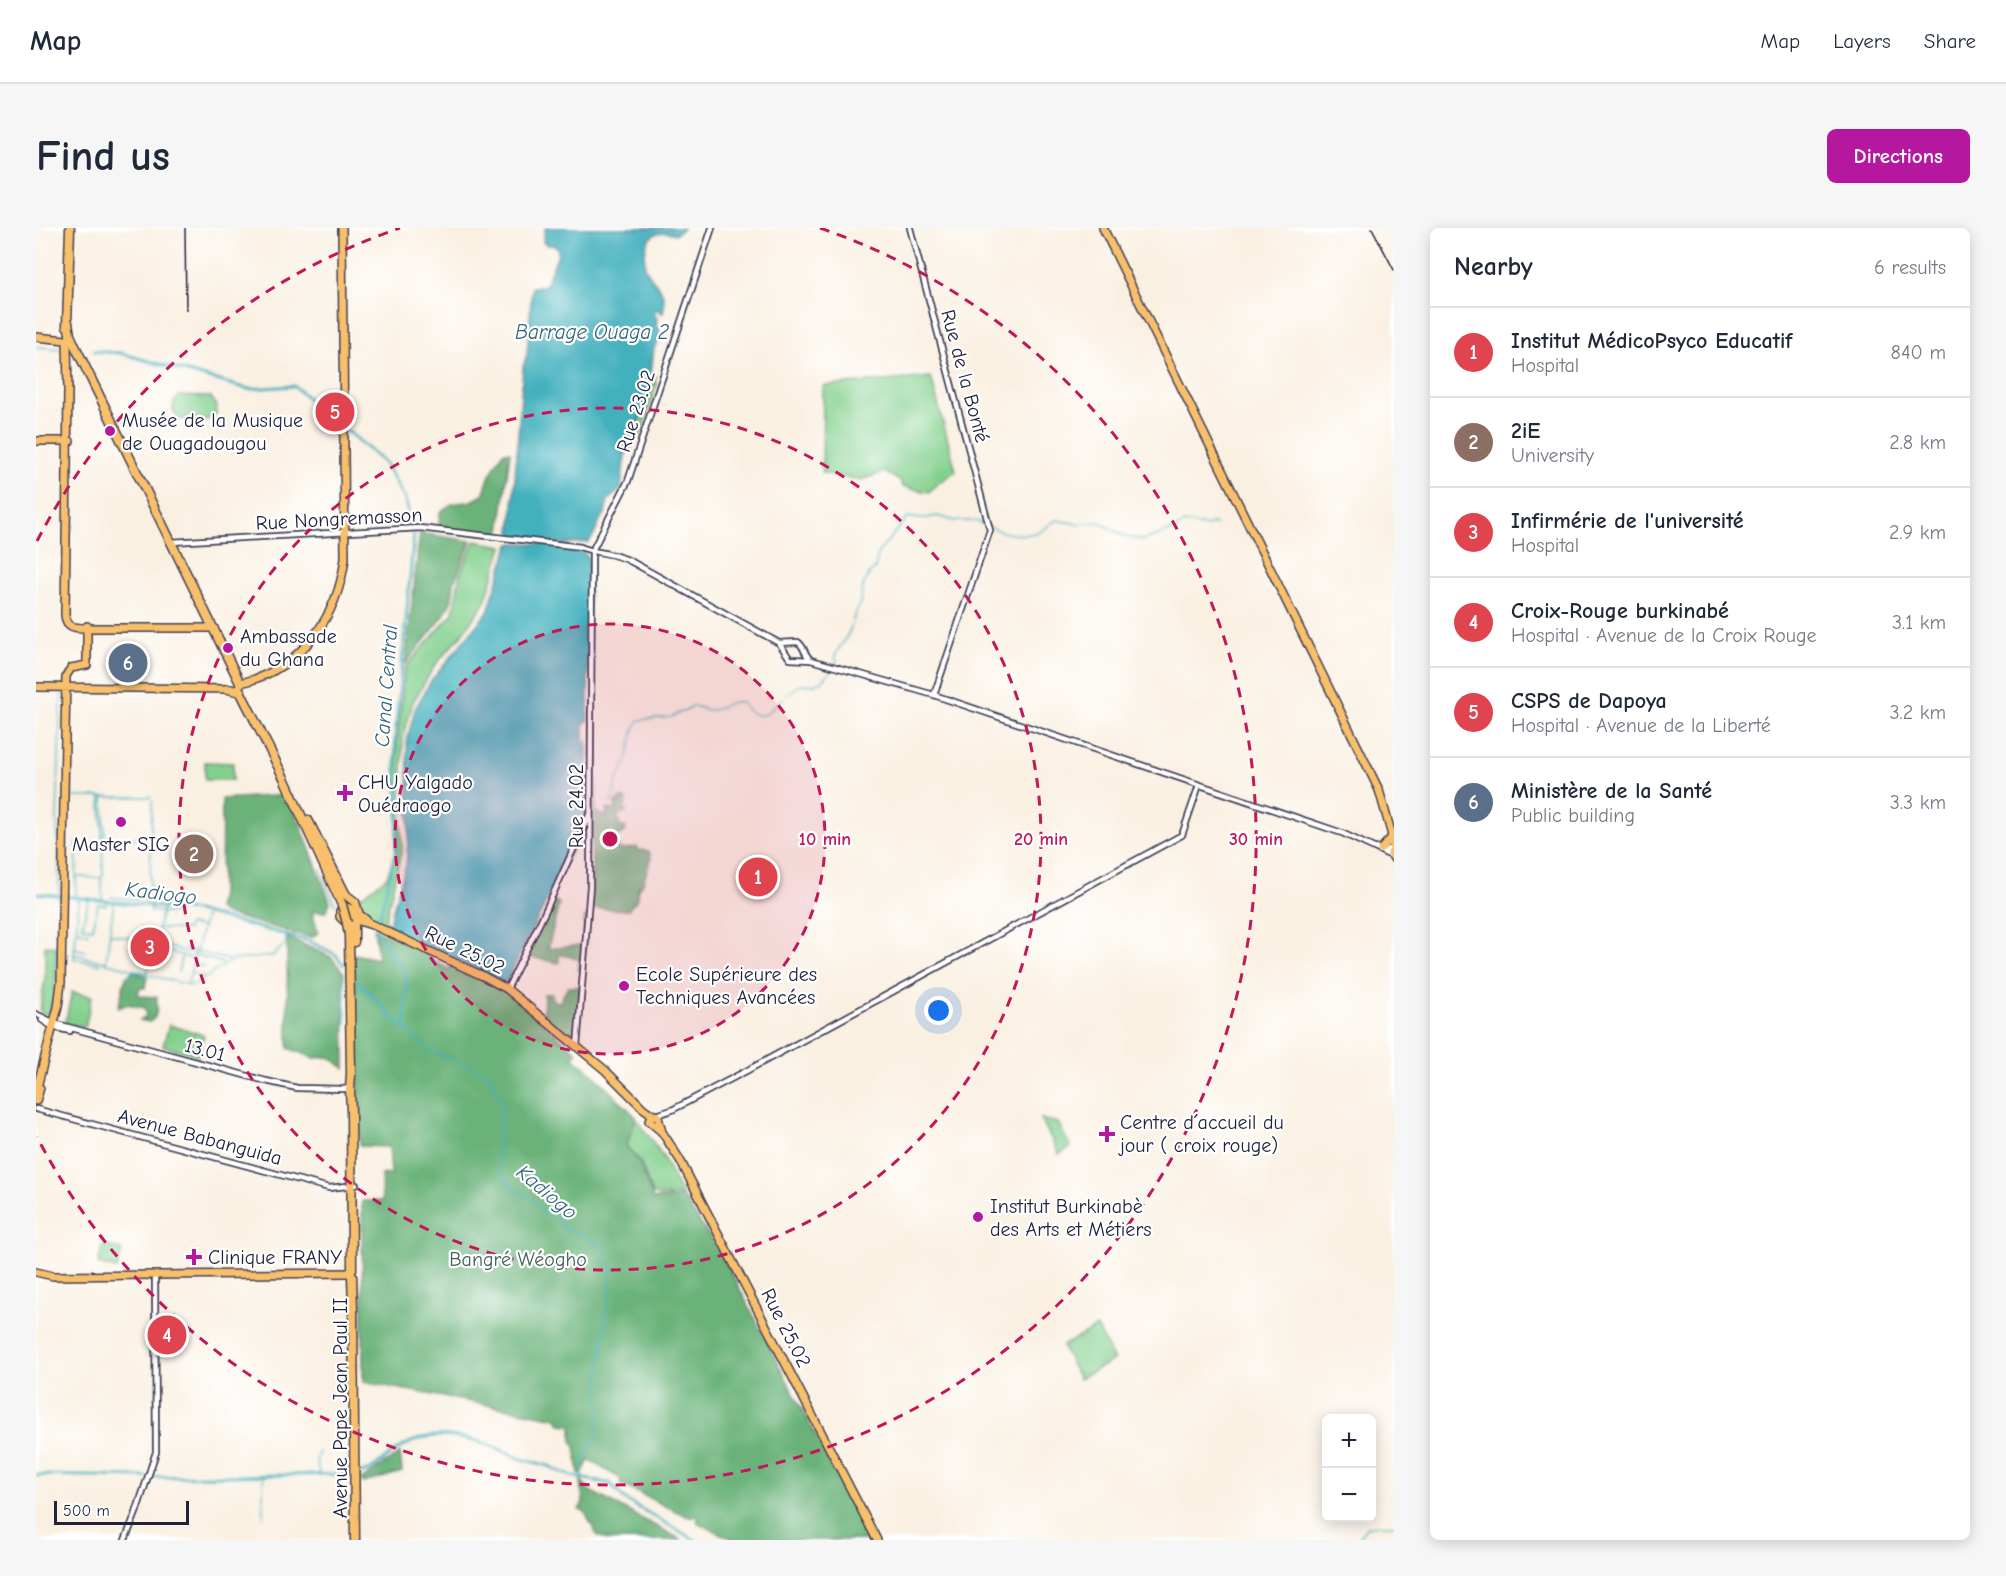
<!DOCTYPE html>
<html lang="en">
<head>
<meta charset="utf-8">
<style>
	body { margin:0; font-family:"Comic Neue",sans-serif; background:#f6f6f7; color:#1f2937 }
	.controls { position:absolute; right:18px; bottom:18px; display:grid; overflow:hidden; border-radius:9px; box-shadow:0 3px 15px #0003 }
	.controls button { width:54px; height:54px; display:grid; place-items:center; padding:0; border:0; border-bottom:2px solid #e0e1e3; background:#fff; color:#1f2937; font:30px sans-serif }
	.scale { position:absolute; left:18px; bottom:15px; width:135px; box-sizing:border-box; padding-left:6px; border:3px solid #22223b; border-top:0; font-size:16px; line-height:21px; white-space:nowrap; color:#22223b; -webkit-text-stroke:4px #fff; paint-order:stroke }
	.you { position:absolute; left:903px; top:783px; width:21px; height:21px; margin:-15px; border:4px solid #fff; border-radius:50%; background:#1a73e8; box-shadow:0 0 0 9px #1a73e833 }
	.badge { display:grid; place-items:center; width:39px; height:39px; border-radius:50%; background:#b5179e; color:#fff; font-size:20px; font-weight:700 }
	.pin { position:absolute; translate:-50% -50%; border:3px solid #fff; box-shadow:0 2px 6px #0006 }
	.list { margin:0; padding:0; list-style:none }
	h2 { display:flex; justify-content:space-between; align-items:center; height:78px; margin:0; padding:0 24px; font-size:26px }
	h2 small { font-size:20px; font-weight:400; color:#747a83 }
	.list li { display:grid; grid-template-columns:39px 1fr auto; gap:18px; align-items:center; box-sizing:border-box; height:90px; padding:0 24px; border-top:2px solid #e0e1e3 }
	.list b { display:block; font-size:22px; white-space:nowrap }
	.list p { margin:0; font-size:20px; white-space:nowrap; color:#747a83 }
	.list em { font-size:20px; font-style:normal; color:#747a83 }
	.map { position:relative; flex:none; width:1358px; height:1312px; overflow:hidden; border-radius:9px }
	header { display:flex; align-items:center; gap:36px; box-sizing:border-box; height:84px; padding:0 30px; background:#fff; border-bottom:2px solid #e0e1e3 }
	header strong { font-size:28px }
	nav { display:flex; gap:33px; margin-inline-start:auto; font-size:21px }
	.intro { display:flex; align-items:center; justify-content:space-between; box-sizing:border-box; height:144px; padding:0 36px }
	h1 { margin:0; font-size:42px }
	.button { padding:15px 27px; border-radius:9px; background:#b5179e; color:#fff; font-size:21px; font-weight:700 }
	main { display:flex; gap:36px; padding:0 36px }
	aside { flex:1; background:#fff; border-radius:9px; box-shadow:0 3px 15px #0003 }
	.map>svg:first-child { display:block }
	.green { fill:#83d08e; stroke:#527964; stroke-width:1.5 }
	.forest { fill:#6ab279; stroke:#466a5a; stroke-width:1.5 }
	.water { fill:#42b0bd; stroke:#32697c; stroke-width:1.5 }
	.lines { fill:none; stroke-linecap:round; stroke-linejoin:round }
	.stream { stroke:#42b0bd; stroke-width:1.5 }
	.canal { stroke:#42b0bd; stroke-width:3 }
	.minor-casing { stroke:#424154; stroke-width:8 }
	.major-casing { stroke:#424154; stroke-width:10 }
	.highway-casing { stroke:#424154; stroke-width:11 }
	.minor { stroke:#fff; stroke-width:4.5 }
	.major { stroke:#f8bf6c; stroke-width:7 }
	.highway { stroke:#f8bf6c; stroke-width:8 }
	.rail { stroke:#22223b; stroke-width:1.5 }
	.highway-bridge-casing { stroke:#424154; stroke-width:11; stroke-linecap:butt }
	.highway-bridge { stroke:#f8bf6c; stroke-width:8 }
	.ring { fill:none; stroke:#c2185b; stroke-width:3; stroke-dasharray:10 8 }
	.poi-dot { fill:#b5179e; stroke:#fff; stroke-width:2 }
	.labels { text-anchor:middle; dominant-baseline:central; stroke-width:4.5; stroke-linejoin:round; paint-order:stroke }
	.street-label { font-size:20px; fill:#22223b; stroke:#fff }
	.poi-label { font-size:20px; fill:#22223b; stroke:#fff; text-anchor:start }
	.park-label { font-size:20px; fill:#445f58; stroke:#fff }
	.water-label { font-size:21px; font-style:italic; fill:#306276; stroke:#fff }
	.centre { fill:#c2185b; stroke:#fff; stroke-width:3 }
	.ring-label { font-size:18px; text-anchor:middle; font-weight:bold; fill:#c2185b; stroke:#fff; stroke-width:4.5; stroke-linejoin:round; paint-order:stroke }
</style>
</head>
<body>
<header>
<strong>Map</strong>
<nav><a>Map</a><a>Layers</a><a>Share</a></nav>
</header>
<div class="intro"><h1>Find us</h1><a class="button">Directions</a></div>
<main>
<div class="map">
<svg width="1358" height="1312" viewBox="0 0 1358 1312">
	<rect width="100%" height="100%" fill="#fff"/>
	<filter id="ink" filterUnits="userSpaceOnUse"><feTurbulence type="fractalNoise" baseFrequency=".0167" numOctaves="2"/><feDisplacementMap in="SourceGraphic" scale="12" xChannelSelector="R" yChannelSelector="G"/><feConvolveMatrix kernelMatrix="1 2 1 2 8 2 1 2 1" color-interpolation-filters="sRGB"/></filter>
	<filter id="wash" filterUnits="userSpaceOnUse"><feTurbulence type="fractalNoise" baseFrequency=".008" numOctaves="4" result="noise"/><feDisplacementMap in="SourceGraphic" scale="24" xChannelSelector="R" yChannelSelector="G"/><feGaussianBlur stdDeviation="1.35" result="paint"/><feColorMatrix in="noise" values="0 0 0 0 0 0 0 0 0 0 0 0 0 0 0 0 0 1.4 0 .05"/><feComposite in="paint" operator="in"/></filter>
	<g filter="url(#wash)">
		<rect width="100%" height="100%" fill="#faf0e2"/>
		<path class="green" d="M 616,145 L 620,147 L 619,155 L 621,156 L 604,209 L 595,207 L 595,203 L 602,198 C 603,189 608,182 608,173 L 612,169 Z
			M 895,149 L 920,243 L 901,256 L 893,264 L 867,259 L 864,253 L 849,244 L 824,252 L 786,245 L 787,158 Z
			M 143,168 L 175,169 L 181,178 L 180,186 L 171,192 L 143,191 L 137,182 L 138,174 Z
			M 438,313 L 467,318 L 449,374 L 424,409 L 399,437 L 377,474 L 367,509 L 365,585 L 366,621 L 348,697 L 328,688 L 324,669 L 351,649 L 359,625 L 362,575 L 361,515 L 369,440 L 417,385 L 424,346 Z
			M 169,534 L 197,535 L 197,552 L 169,552 Z
			M 9,717 L 20,719 L 19,765 L 13,785 L 7,786 L 4,783 L 9,749 Z
			M 36,764 L 56,768 L 49,799 L 29,795 Z
			M 133,797 L 168,807 L 162,828 L 127,818 Z
			M 600,890 L 626,927 L 646,967 L 623,968 L 616,966 L 604,933 L 590,918 Z
			M 1005,891 L 1022,895 L 1035,920 L 1023,926 Z
			M 67,1017 L 86,1022 L 81,1041 L 62,1036 Z
			M 1061,1099 L 1078,1132 L 1043,1151 L 1026,1118 Z"/>
		<path class="forest" d="M 467,224 L 474,224 L 464,304 C 445,307 422,305 403,298 L 404,284 L 416,276 L 436,273 L 447,267 L 454,247 Z
			M 384,305 L 435,313 L 418,354 L 416,372 L 407,389 L 369,436 Z
			M 561,542 L 560,584 L 570,589 L 571,581 L 580,582 L 579,574 L 583,573 L 584,570 L 591,572 L 589,579 L 590,585 L 582,586 L 583,598 L 589,599 L 590,603 L 579,609 L 584,622 L 601,619 L 602,622 L 613,623 L 615,631 L 606,657 L 603,658 L 601,666 L 602,670 L 592,682 L 554,680 L 556,660 L 556,544 Z
			M 253,567 L 294,674 L 290,684 L 276,683 L 282,704 L 276,710 L 189,686 L 181,680 L 185,667 L 186,571 Z
			M 517,672 L 523,675 L 512,721 L 546,717 L 549,689 L 552,689 L 547,742 L 542,742 L 543,731 L 523,726 L 523,735 L 495,729 L 490,737 L 485,735 Z
			M 338,701 L 391,725 L 392,730 L 413,741 L 417,737 L 467,761 L 541,824 L 537,829 L 553,842 L 600,889 L 590,918 L 603,934 L 617,971 L 647,969 L 687,1029 L 834,1312 L 698,1312 L 662,1295 L 661,1289 L 659,1288 L 652,1289 L 584,1256 L 585,1251 L 553,1232 L 546,1246 L 543,1246 L 539,1219 L 536,1213 L 536,1197 L 524,1196 L 521,1190 L 327,1154 L 326,973 L 346,973 L 345,947 L 355,946 L 353,919 L 324,918 L 318,726 L 342,731 Z
			M 251,709 L 295,729 L 308,745 L 309,840 L 293,829 L 278,830 L 252,820 Z
			M 97,744 L 111,749 L 109,760 L 104,760 L 102,763 L 104,768 L 121,769 C 120,780 123,788 114,794 L 104,792 L 110,788 L 109,780 L 92,776 L 82,780 L 90,749 Z
			M 546,758 L 540,812 L 538,815 L 507,789 L 508,766 L 516,766 L 516,771 L 523,775 L 532,759 Z
			M 364,1225 L 366,1244 L 328,1255 L 325,1252 Z
			M 545,1252 L 552,1262 L 646,1312 L 572,1312 L 561,1307 L 548,1283 L 543,1282 L 547,1274 Z"/>
		<path class="water" d="M 509,0 L 647,0 L 640,6 C 621,1 609,7 609,29 C 609,33 608,39 611,43 C 620,59 632,62 627,85 L 625,85 L 622,81 L 618,84 L 621,91 L 620,97 L 624,101 L 623,112 L 618,120 L 612,170 L 608,173 C 609,182 603,188 602,198 L 595,203 L 595,207 L 601,210 L 589,227 L 585,261 L 572,272 L 569,286 L 564,292 L 559,305 L 553,314 L 530,316 L 480,309 L 475,304 L 487,139 L 491,126 L 496,59 L 509,58 L 522,26 L 522,21 L 519,17 L 511,17 L 507,14 Z
			M 478,315 C 496,316 545,314 553,331 L 552,493 L 548,495 L 548,512 L 551,513 L 551,577 L 549,595 L 472,751 L 467,755 L 354,701 L 352,698 L 370,637 L 373,600 L 371,512 L 379,481 L 395,453 L 452,383 L 473,317 Z"/>
		<g class="lines">
			<path class="stream" d="M 0,119 L 27,121
				M 955,299 C 967,307 995,310 1008,301 C 1013,298 1015,295 1020,292 L 1042,296 L 1063,294 L 1090,309 L 1108,312 L 1140,301 L 1148,295 L 1170,298 L 1177,296 L 1179,297
				M 817,393 C 818,386 824,378 825,370 C 826,360 829,347 839,341 L 842,325 L 872,289 L 885,291 L 901,288 L 919,293 L 940,293 L 950,298
				M 799,437 L 801,432 L 799,428 C 804,415 812,412 816,396
				M 751,466 L 764,457 L 770,456 L 776,457 L 786,453 L 797,441
				M 730,486 L 747,470
				M 37,569 L 65,569 L 67,648 L 65,650 L 67,673
				M 115,569 L 67,569 L 69,611 L 115,610
				M 575,575 L 582,550 L 591,533 L 598,501 L 603,492 L 636,489 L 657,478 C 664,479 671,484 677,482 C 689,479 693,472 706,474 C 710,483 717,488 728,487
				M 285,642 L 299,677
				M 42,649 L 64,650
				M 75,669 L 115,673
				M 40,670 L 41,614
				M 43,670 L 38,731 L 64,736
				M 53,671 L 46,698 L 57,701 L 62,676 L 70,677 L 71,673
				M 117,683 L 125,684
				M 115,684 L 114,654 L 116,573
				M 127,685 L 138,685
				M 122,700 L 151,702 L 152,697 L 165,699
				M 41,702 L 52,705
				M 74,706 L 102,711 L 103,715 L 117,716
				M 123,719 L 126,717 L 183,734 L 187,736
				M 38,720 L 49,723
				M 148,720 L 192,732
				M 37,726 L 111,745 L 127,679
				M 70,733 L 78,674
				M 122,734 L 125,721 L 157,731
				M 158,737 L 169,739
				M 142,744 L 146,728
				M 154,745 L 167,748
				M 308,747 L 310,797
				M 90,750 L 96,743 L 157,758 L 196,732 L 237,728 L 250,715 L 250,707
				M 22,753 L 23,643 L 21,592 L 25,466
				M 152,754 L 170,685
				M 362,795 L 395,823 L 451,845 L 458,856 L 466,877 L 462,916 L 464,943 L 477,961 L 495,970 L 508,986 L 520,989 L 526,999 L 545,1006 L 567,1018 L 576,1041 L 564,1142 L 563,1201 L 548,1233 L 547,1249
				M 283,1223 L 280,1234 L 284,1246
				M 310,1246 L 311,1239
				M 227,1257 L 227,1247
				M 227,1260 L 227,1271
				M 227,1274 L 227,1285
				M 227,1288 L 227,1289
				M 1315,1312 L 1323,1310 L 1330,1299 L 1342,1297 L 1358,1297"/>
			<path class="canal" d="M 58,123 L 84,125 L 212,161 L 258,158 L 304,198
				M 310,202 L 349,235 L 369,271 L 378,306 L 359,510 L 362,589 L 360,622 L 340,704 L 371,748 L 369,801
				M 0,665 L 160,683 L 273,713 L 299,726 L 308,737
				M 320,751 L 362,795
				M 324,1245 C 336,1244 346,1233 355,1226 C 368,1216 386,1208 401,1208 C 430,1207 456,1217 481,1229 C 491,1234 502,1234 512,1238 C 520,1240 512,1238 520,1242 C 532,1248 561,1254 574,1255 L 588,1271 L 659,1312
				M 0,1247 L 110,1249
				M 115,1249 L 316,1246"/>
		</g>
	</g>
	<g filter="url(#ink)">
		<g class="lines">
			<defs>
				<path id="minor" d="M 874,0 L 954,302 L 898,467
					M 135,314 L 384,300 L 545,319
					M 544,319 C 562,326 578,324 596,334 L 743,415 L 754,431 L 775,432 L 898,467 L 1306,605 L 1338,620
					M 558,319 L 592,253 L 676,0
					M 743,415 L 762,414 C 769,419 768,427 775,432
					M 1355,628 L 1338,620 L 1349,622 L 1357,620
					M 471,761 L 508,686 L 553,587
					M 0,786 L 21,796 L 230,853 L 261,860 L 309,861 L 315,858
					M 6,792 L 17,799 L 34,803
					M 541,819 L 554,658 L 556,323
					M 0,881 L 293,960 L 320,957
					M 620,887 L 636,882 L 712,842 L 1146,607 L 1163,557
					M 89,1312 L 100,1285 L 120,1224 L 119,1048"/>
				<path id="major" d="M 1067,0 L 1343,562 L 1355,604 L 1357,620
					M 0,109 L 30,112
					M 31,112 L 32,164 L 29,387 C 30,399 38,400 49,400 L 178,400
					M 0,213 L 34,213
					M 205,455 C 265,441 302,389 309,330 L 306,0
					M 0,459 L 195,461
					M 1358,619 L 1355,626 L 1358,631
					M 1345,621 L 1356,609
					M 339,698 L 320,689 L 313,680 L 309,679 L 304,683 L 304,689 L 308,693 L 320,692 L 339,698 L 447,748 L 471,761 L 569,842 L 607,880 L 617,887
					M 0,863 L 22,779 L 25,755 L 30,448 L 35,440 L 51,437 L 51,398
					M 0,873 L 4,860
					M 626,904 L 622,889 L 619,887 L 615,887 L 613,893 L 626,904 L 644,932 L 841,1312
					M 0,1044 L 17,1048 L 314,1045"/>
				<path id="highway" d="M 32,94 L 34,107 L 40,120 L 204,455
					M 31,98 L 34,0
					M 192,461 L 205,464
					M 203,461 L 248,550 L 306,677
					M 272,592 L 310,667 L 319,674 L 323,687 L 331,693
					M 315,691 L 318,695 L 318,714
					M 311,695 L 313,708 L 315,845 L 314,862 L 315,884 L 316,1041 L 314,1045 L 316,1048 L 317,1081 L 319,1312"/>
			</defs>
			<use href="#minor" class="minor-casing"/>
			<use href="#major" class="major-casing"/>
			<use href="#highway" class="highway-casing"/>
			<use href="#minor" class="minor"/>
			<use href="#major" class="major"/>
			<use href="#highway" class="highway"/>
			<path class="rail" d="M 149,0 L 150,82
				M 1336,0 L 1358,42"/>
			<defs>
				<path id="highway-bridge" d="M 306,677 L 311,695"/>
			</defs>
			<use href="#highway-bridge" class="highway-bridge-casing"/>
			<use href="#highway-bridge" class="highway-bridge"/>
		</g>
	</g>
	<circle cx="574" cy="611" r="215" fill="#c2185b" fill-opacity=".12"/>
	<g class="ring">
		<circle cx="574" cy="611" r="215"/>
		<circle cx="574" cy="611" r="431"/>
		<path d="M1 313A646 646 0 0 1 364 0M784 0A646 646 0 1 1 1 909"/>
	</g>
	<g class="poi-dot">
		<circle cx="74" cy="203" r="6"/>
		<circle cx="192" cy="420" r="6"/>
		<path d="M306 556h6v6h6v6h-6v6h-6v-6h-6v-6h6z"/>
		<circle cx="85" cy="594" r="6"/>
		<circle cx="588" cy="758" r="6"/>
		<path d="M1068 897h6v6h6v6h-6v6h-6v-6h-6v-6h6z"/>
		<circle cx="942" cy="989" r="6"/>
		<path d="M155 1020h6v6h6v6h-6v6h-6v-6h-6v-6h6z"/>
	</g>
	<g class="labels">
		<g class="street-label">
			<text transform="translate(929 148) rotate(75)">Rue de la Bonté</text>
			<text transform="translate(600 183) rotate(-72)">Rue 23.02</text>
			<text transform="translate(303 291) rotate(-3)">Rue Nongremasson</text>
			<text transform="translate(540 578) rotate(-90)">Rue 24.02</text>
			<text transform="translate(429 722) rotate(26)">Rue 25.02</text>
			<text transform="translate(169 822) rotate(15)">13.01</text>
			<text transform="translate(164 909) rotate(15)">Avenue Babanguida</text>
			<text transform="translate(750 1100) rotate(63)">Rue 25.02</text>
			<text transform="translate(304 1180) rotate(-90)">Avenue Pape Jean Paul II</text>
		</g>
		<g class="poi-label">
			<text x="86" y="192">Musée de la Musique<tspan x="86" dy="23">de Ouagadougou</tspan></text>
			<text x="204" y="408">Ambassade<tspan x="204" dy="23">du Ghana</tspan></text>
			<text x="322" y="554">CHU Yalgado<tspan x="322" dy="23">Ouédraogo</tspan></text>
			<text x="85" y="616" text-anchor="middle">Master SIG</text>
			<text x="600" y="746">Ecole Supérieure des<tspan x="600" dy="23">Techniques Avancées</tspan></text>
			<text x="1084" y="894">Centre d´accueil du<tspan x="1084" dy="23">jour ( croix rouge)</tspan></text>
			<text x="954" y="978">Institut Burkinabè<tspan x="954" dy="23">des Arts et Métiers</tspan></text>
			<text x="172" y="1029">Clinique FRANY</text>
		</g>
		<g class="park-label">
			<text x="482" y="1031">Bangré Wéogho</text>
		</g>
		<g class="water-label">
			<text x="556" y="104">Barrage Ouaga 2</text>
			<text transform="translate(350 458) rotate(-86)">Canal Central</text>
			<text transform="translate(125 665) rotate(7)">Kadiogo</text>
			<text transform="translate(511 964) rotate(40)">Kadiogo</text>
		</g>
	</g>
	<circle cx="574" cy="611" r="9" class="centre"/>
	<g class="ring-label">
		<text x="789" y="617">10 min</text>
		<text x="1005" y="617">20 min</text>
		<text x="1220" y="617">30 min</text>
	</g>
</svg>
<div class="controls">
<button>+</button>
<button>−</button>
</div>
<div class="scale">500 m</div>
<div class="you"></div>
<div class="pin badge" style="left:722px;top:649px;background:#e0444e">1</div>
<div class="pin badge" style="left:158px;top:626px;background:#8d6e63">2</div>
<div class="pin badge" style="left:114px;top:719px;background:#e0444e">3</div>
<div class="pin badge" style="left:131px;top:1107px;background:#e0444e">4</div>
<div class="pin badge" style="left:299px;top:184px;background:#e0444e">5</div>
<div class="pin badge" style="left:92px;top:435px;background:#5c6f8a">6</div>
</div>
<aside>
<h2>Nearby<small>6 results</small></h2>
<ul class="list">
<li><span class="badge" style="background:#e0444e">1</span><div><b>Institut MédicoPsyco Educatif</b><p>Hospital</p></div><em>840 m</em></li>
<li><span class="badge" style="background:#8d6e63">2</span><div><b>2iE</b><p>University</p></div><em>2.8 km</em></li>
<li><span class="badge" style="background:#e0444e">3</span><div><b>Infirmérie de l'université</b><p>Hospital</p></div><em>2.9 km</em></li>
<li><span class="badge" style="background:#e0444e">4</span><div><b>Croix-Rouge burkinabé</b><p>Hospital · Avenue de la Croix Rouge</p></div><em>3.1 km</em></li>
<li><span class="badge" style="background:#e0444e">5</span><div><b>CSPS de Dapoya</b><p>Hospital · Avenue de la Liberté</p></div><em>3.2 km</em></li>
<li><span class="badge" style="background:#5c6f8a">6</span><div><b>Ministère de la Santé</b><p>Public building</p></div><em>3.3 km</em></li>
</ul>
</aside>
</main>
</body>
</html>
